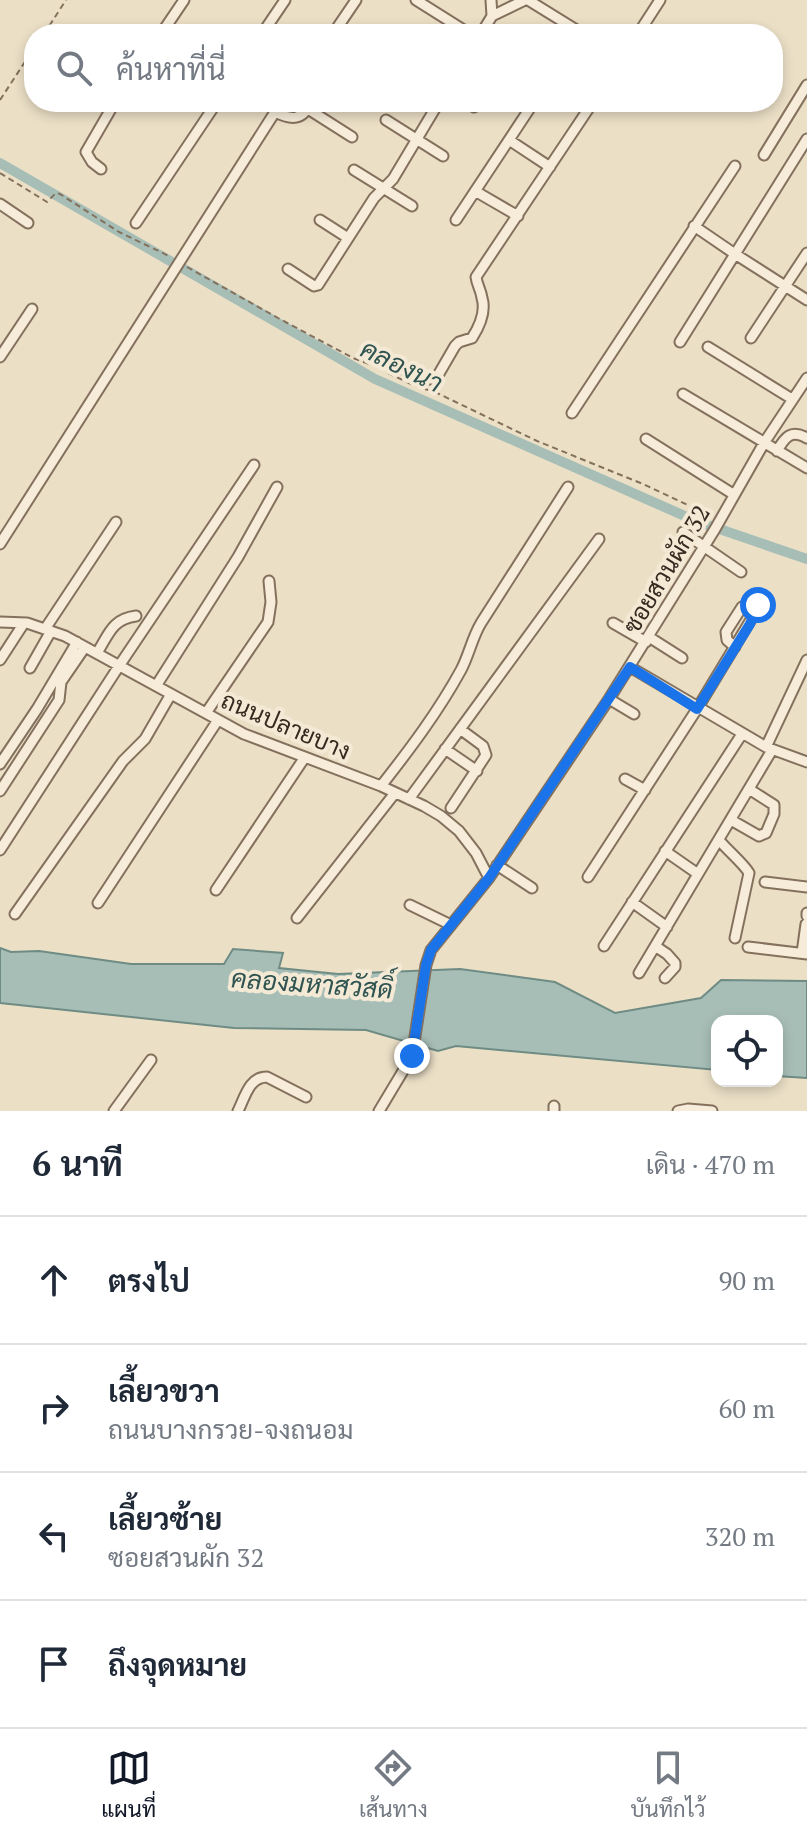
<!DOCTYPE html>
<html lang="th">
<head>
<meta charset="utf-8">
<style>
	body { margin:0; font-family:"PT Serif",Sarabun,serif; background:#f6f6f7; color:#1f2937 }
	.controls { position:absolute; right:24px; bottom:24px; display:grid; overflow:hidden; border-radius:16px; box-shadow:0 4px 12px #0003 }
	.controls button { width:72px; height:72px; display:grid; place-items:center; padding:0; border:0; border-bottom:2px solid #e0e1e3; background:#fff; color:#1f2937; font:40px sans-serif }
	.stop { position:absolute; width:24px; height:24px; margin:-18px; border:6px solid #1a73e8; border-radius:50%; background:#fff }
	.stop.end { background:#1a73e8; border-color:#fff; box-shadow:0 2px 8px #0008 }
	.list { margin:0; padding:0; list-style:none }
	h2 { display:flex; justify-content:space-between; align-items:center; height:104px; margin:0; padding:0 32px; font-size:34px }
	h2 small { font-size:26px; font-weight:400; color:#747a83 }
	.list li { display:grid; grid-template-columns:52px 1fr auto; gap:24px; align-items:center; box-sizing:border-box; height:128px; padding:0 32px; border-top:2px solid #e0e1e3 }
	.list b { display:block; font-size:30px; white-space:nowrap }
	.list p { margin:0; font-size:26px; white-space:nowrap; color:#747a83 }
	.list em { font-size:26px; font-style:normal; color:#747a83 }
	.icon { flex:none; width:44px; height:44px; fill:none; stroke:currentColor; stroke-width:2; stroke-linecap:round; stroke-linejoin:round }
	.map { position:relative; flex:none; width:807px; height:1111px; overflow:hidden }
	.search { position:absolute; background:#fff; box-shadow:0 4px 12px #0003; left:24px; right:24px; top:24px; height:88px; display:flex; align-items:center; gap:20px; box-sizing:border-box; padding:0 28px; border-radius:32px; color:#747a83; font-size:30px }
	.sheet { height:616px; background:#fff }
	nav { display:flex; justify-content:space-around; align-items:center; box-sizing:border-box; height:112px; border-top:2px solid #e0e1e3; background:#fff; font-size:22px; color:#747a83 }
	nav a { display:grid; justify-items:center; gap:4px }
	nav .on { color:#111827 }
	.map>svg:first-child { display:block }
	.water { fill:#a7beb7; stroke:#6f8c84; stroke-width:2 }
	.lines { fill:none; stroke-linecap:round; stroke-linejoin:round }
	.canal { stroke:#a7beb7; stroke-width:10 }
	.minor-casing { stroke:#84715d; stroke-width:13 }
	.path { stroke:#84715d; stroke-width:2; stroke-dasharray:6 4; stroke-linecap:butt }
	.minor { stroke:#f6ecd9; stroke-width:9 }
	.route { stroke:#1a73e8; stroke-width:10 }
	.labels { text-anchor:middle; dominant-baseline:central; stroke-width:8; stroke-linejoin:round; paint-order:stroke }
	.street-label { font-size:24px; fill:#362a20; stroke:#f3e9d5 }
	.water-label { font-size:26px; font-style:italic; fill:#305451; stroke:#f3e9d5 }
</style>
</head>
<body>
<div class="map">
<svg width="807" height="1111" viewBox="0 0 807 1111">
	<rect width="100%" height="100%" fill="#ebdfc6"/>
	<path class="water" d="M 0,948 L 11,952 L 39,951 L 131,964 L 224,964 L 233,949 L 283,953 L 279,968 L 338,974 L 460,969 L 555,982 L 615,1013 L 701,998 L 721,980 L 807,981 L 807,1078 L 777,1076 L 777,1021 L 717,1021 L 717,1070 L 456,1046 L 438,1051 L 366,1030 L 234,1028 L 0,1003 Z"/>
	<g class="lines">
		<path class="canal" d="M 0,163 L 375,379 L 696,521 L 807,559"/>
		<defs>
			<path id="minor" d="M 416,0 L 470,34
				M 491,0 L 492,16
				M 528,0 L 583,34
				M 161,34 L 184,0
				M 262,34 L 285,0
				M 333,34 L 356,0
				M 481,34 L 492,16 L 525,0
				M 638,34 L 660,0
				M 270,102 L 275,112 C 291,120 303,121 311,102
				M 466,102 L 474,107
				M 308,109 L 352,137
				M 386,120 L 443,156
				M 509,140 L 550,167
				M 764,155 L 807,85
				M 101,169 L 92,162 L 86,152 L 115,102
				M 354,170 L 412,206
				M 475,191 L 518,216
				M 0,204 L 28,223
				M 320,220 L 348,238
				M 456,220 L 534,102
				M 136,223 L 217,102
				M 694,226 L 735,254 L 807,300
				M 288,269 L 314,286 L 318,285 L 374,198 L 393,179 L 439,102
				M 751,338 L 807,253
				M 680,342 L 807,139
				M 708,347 L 792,399
				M 375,356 L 425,379 L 431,379 L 437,377 L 455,346 L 459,342 L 472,338 C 479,327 486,311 482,298 C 481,290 477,285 476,277 L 593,102
				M 0,357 L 32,309
				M 683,394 L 807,468
				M 572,413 L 735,166
				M 646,439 L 733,494
				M 777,451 C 785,437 791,429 807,438
				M 683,532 L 741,572
				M 0,544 L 275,112
				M 0,622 L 27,623 L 65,636 L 244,734 L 381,786 L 424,806 L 441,816 L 459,831 L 476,853 L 489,878
				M 613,623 L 646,642
				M 45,629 L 116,522
				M 649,637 L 682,658
				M 97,653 C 109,634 112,619 136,616
				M 0,660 L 24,623
				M 630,667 L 766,747 L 807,762
				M 30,668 L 51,631
				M 156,686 L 238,557 L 277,487
				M 609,699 L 634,714
				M 206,713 L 268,622 L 271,602 L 269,581
				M 766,747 L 807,660
				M 445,749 L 477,771
				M 0,764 L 37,709 L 77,642
				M 625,779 L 645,790
				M 381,786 C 410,749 438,712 461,670 C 469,655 472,638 481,623 L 568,487
				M 0,791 L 59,700 L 61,682 L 85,647
				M 409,799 L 599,539
				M 451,808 L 486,755 L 483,746 L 460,729
				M 731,820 L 759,836 L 766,833 L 774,814 L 774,805 L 749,789
				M 719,840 C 727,850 744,864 749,873 L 735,938
				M 0,850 L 119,666 L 254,465
				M 665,851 L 698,874
				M 497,865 L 532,888
				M 588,877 L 697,709 L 758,608 L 757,604 L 750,603 L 742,607 L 726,632 L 727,640 L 735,647
				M 765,882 L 807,887
				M 216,890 L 305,757
				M 632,902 L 667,927
				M 98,903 L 218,720
				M 410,905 L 451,925
				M 15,914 L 123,761 L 145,739 L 171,694
				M 807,916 L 807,913
				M 297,918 L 395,793
				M 604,946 L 742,734
				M 655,946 L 667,954 L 675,963 L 675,967 L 665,978
				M 748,947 L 807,954
				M 802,953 L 806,924
				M 639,973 L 772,750
				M 554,1106 L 554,1111
				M 114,1111 L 151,1060
				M 238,1111 C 245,1097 249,1077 267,1077 L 306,1097
				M 379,1111 L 412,1056 L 426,965 L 431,950 L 489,878 L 609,699 L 715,529 L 764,443 L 807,378
				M 678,1111 L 688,1109 L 712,1111"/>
		</defs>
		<use href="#minor" class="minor-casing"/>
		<path class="path" d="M 44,34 L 66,0
			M 0,100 L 34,48
			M 0,173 L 47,202 L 56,193 L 60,194 L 119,232 L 171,257
			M 187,267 L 278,318 L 353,358 L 372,365
			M 388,373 L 415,386
			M 425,389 L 437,393 L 537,441 L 643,484 L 709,515"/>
		<use href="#minor" class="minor"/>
	</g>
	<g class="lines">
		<path class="route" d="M 412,1056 L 426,965 L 431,950 L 489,878 L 630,667 L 697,709 L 750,624 L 758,605"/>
	</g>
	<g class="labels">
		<g class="street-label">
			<text transform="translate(666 569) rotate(-59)">ซอยสวนผัก 32</text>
			<text transform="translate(286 725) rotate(23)">ถนนปลายบาง</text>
		</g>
		<g class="water-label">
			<text transform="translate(402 365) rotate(26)">คลองนา</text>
			<text transform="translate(312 983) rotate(4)">คลองมหาสวัสดิ์</text>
		</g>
	</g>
</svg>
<div class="controls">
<button><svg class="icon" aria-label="locate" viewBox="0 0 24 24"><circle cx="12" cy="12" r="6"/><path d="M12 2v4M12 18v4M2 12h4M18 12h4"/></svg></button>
</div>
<div class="stop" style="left:758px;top:605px"></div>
<div class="stop end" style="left:412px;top:1056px"></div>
<div class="search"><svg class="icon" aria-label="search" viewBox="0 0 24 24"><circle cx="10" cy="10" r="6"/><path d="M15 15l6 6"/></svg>ค้นหาที่นี่</div>
</div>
<section class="sheet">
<h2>6 นาที<small>เดิน · 470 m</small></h2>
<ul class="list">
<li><svg class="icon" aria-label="ahead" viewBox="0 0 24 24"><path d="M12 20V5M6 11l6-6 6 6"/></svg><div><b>ตรงไป</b></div><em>90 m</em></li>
<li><svg class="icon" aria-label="right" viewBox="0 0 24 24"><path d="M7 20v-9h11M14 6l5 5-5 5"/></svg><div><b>เลี้ยวขวา</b><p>ถนนบางกรวย-จงถนอม</p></div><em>60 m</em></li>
<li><svg class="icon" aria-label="left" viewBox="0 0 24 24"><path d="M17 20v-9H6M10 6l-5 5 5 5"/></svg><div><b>เลี้ยวซ้าย</b><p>ซอยสวนผัก 32</p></div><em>320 m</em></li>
<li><svg class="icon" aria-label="arrive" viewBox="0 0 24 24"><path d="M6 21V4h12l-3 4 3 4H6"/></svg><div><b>ถึงจุดหมาย</b></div></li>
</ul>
</section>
<nav>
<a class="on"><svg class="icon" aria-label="map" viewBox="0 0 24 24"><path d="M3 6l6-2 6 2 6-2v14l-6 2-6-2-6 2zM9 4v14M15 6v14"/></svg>แผนที่</a>
<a><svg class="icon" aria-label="directions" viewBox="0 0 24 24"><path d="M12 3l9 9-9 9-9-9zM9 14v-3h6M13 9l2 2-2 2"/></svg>เส้นทาง</a>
<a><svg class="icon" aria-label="saved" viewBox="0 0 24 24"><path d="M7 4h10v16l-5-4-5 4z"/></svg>บันทึกไว้</a>
</nav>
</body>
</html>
